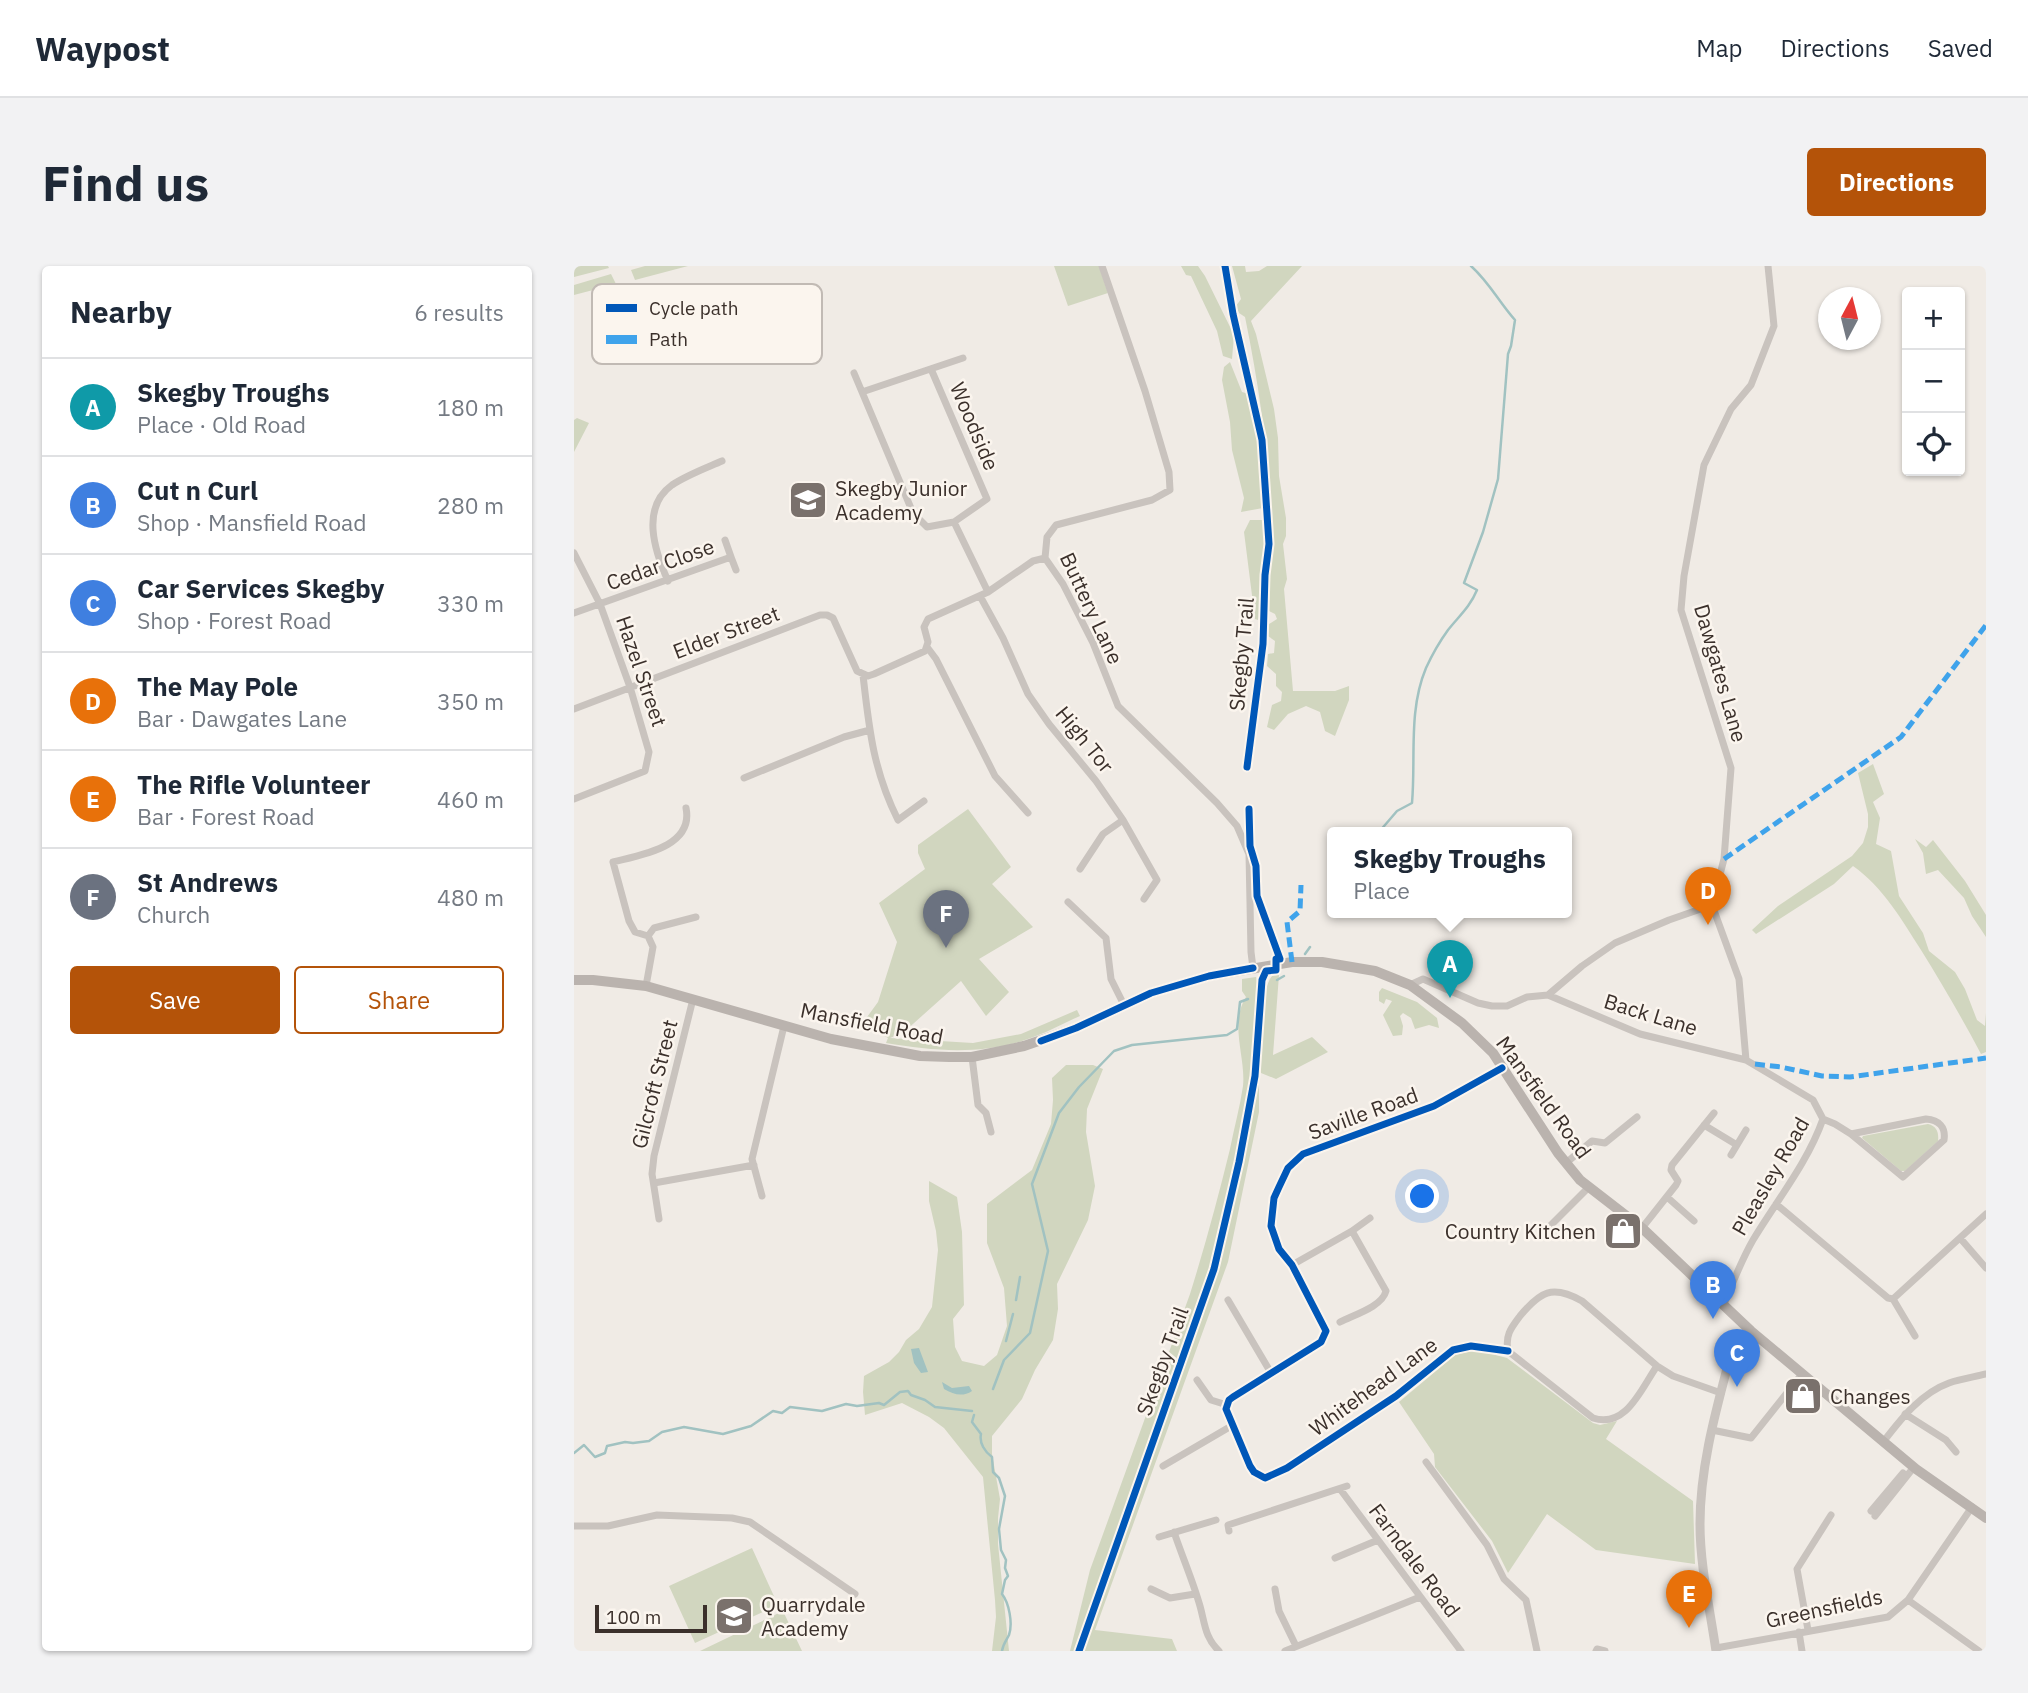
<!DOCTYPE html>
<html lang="en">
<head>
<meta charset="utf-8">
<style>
	body { margin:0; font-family:"IBM Plex Sans",sans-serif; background:#f2f2f3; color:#1f2937 }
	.controls { position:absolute; right:21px; top:21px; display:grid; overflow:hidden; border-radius:7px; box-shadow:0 2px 5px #0004 }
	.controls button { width:63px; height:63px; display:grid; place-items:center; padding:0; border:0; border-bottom:2px solid #e0e1e3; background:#fff; color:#1f2937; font:35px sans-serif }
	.compass { position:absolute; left:1244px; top:21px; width:63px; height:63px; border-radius:50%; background:#fff; box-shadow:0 2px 5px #0004; rotate:7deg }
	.scale { position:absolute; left:21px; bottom:18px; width:112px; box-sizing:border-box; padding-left:7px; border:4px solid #3b302b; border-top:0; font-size:19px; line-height:24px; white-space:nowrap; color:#3b302b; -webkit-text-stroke:5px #fbf5ee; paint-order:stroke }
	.you { position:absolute; left:849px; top:931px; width:24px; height:24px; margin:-18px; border:5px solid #fff; border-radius:50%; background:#1a73e8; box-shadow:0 0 0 10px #1a73e833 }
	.badge { display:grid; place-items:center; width:46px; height:46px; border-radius:50%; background:#b45309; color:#fff; font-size:23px; font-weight:700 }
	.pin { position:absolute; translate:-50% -58px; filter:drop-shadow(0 2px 4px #0008) }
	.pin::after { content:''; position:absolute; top:37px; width:24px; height:21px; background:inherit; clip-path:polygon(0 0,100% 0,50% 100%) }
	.popup { position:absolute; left:753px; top:561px; width:245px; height:91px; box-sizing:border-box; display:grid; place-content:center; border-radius:7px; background:#fff; filter:drop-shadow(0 2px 5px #0005); font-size:23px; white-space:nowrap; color:#747a83 }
	.popup b { font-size:26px; color:#1f2937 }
	.popup::after { content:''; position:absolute; left:50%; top:100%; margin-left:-14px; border:14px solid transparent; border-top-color:#fff }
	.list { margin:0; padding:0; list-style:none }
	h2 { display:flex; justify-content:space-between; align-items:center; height:91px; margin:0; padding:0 28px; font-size:30px }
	h2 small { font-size:23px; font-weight:400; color:#747a83 }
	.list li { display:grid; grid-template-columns:46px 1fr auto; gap:21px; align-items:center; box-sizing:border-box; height:98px; padding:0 28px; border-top:2px solid #e0e1e3 }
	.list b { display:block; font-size:26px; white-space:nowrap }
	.list p { margin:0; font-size:23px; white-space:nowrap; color:#747a83 }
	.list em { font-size:23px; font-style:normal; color:#747a83 }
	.actions { display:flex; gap:14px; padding:21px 28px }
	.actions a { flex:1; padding:16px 0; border:2px solid #b45309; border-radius:7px; text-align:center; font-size:24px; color:#b45309 }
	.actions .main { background:#b45309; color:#fff }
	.icon { flex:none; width:38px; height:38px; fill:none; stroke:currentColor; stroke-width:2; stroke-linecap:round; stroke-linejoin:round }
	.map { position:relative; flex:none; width:1412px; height:1385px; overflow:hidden; border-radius:7px }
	header { display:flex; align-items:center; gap:42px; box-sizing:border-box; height:98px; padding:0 35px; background:#fff; border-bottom:2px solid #e0e1e3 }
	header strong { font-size:33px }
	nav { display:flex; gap:38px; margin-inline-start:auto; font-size:24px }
	.intro { display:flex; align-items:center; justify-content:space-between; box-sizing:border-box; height:168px; padding:0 42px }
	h1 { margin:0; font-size:49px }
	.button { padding:18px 32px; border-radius:7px; background:#b45309; color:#fff; font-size:24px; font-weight:700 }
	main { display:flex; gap:42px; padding:0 42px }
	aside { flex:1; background:#fff; border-radius:7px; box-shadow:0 2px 5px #0004 }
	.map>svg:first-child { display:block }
	.green { fill:#d1d6bf }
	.water { fill:#a1c2c1 }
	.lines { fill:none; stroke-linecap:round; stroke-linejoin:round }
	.stream { stroke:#a1c2c1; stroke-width:2.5 }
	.minor { stroke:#c9c3be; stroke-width:7 }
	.tertiary { stroke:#c9c3be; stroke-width:9 }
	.secondary { stroke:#bab3ae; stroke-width:10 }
	.quiet { stroke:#3fa3eb; stroke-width:5; stroke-dasharray:10 5; stroke-linecap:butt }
	.cycleway-casing { stroke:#fbf5ee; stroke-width:11 }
	.cycleway { stroke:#0057b8; stroke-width:7 }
	.labels { text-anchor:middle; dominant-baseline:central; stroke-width:5; stroke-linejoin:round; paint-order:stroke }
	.street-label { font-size:21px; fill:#3b302b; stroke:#fbf5ee }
	.poi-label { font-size:21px; fill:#3b302b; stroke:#fbf5ee; text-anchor:start }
	.key { fill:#fbf5ee; stroke:#c1bab4; stroke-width:2 }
	.key-label { font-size:19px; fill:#3b302b }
</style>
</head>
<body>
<header>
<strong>Waypost</strong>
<nav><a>Map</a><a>Directions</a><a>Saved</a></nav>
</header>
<div class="intro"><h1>Find us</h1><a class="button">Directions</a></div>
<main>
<aside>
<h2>Nearby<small>6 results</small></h2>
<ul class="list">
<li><span class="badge" style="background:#0f9aa8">A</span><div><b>Skegby Troughs</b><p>Place · Old Road</p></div><em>180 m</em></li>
<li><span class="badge" style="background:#3f7fe0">B</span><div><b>Cut n Curl</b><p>Shop · Mansfield Road</p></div><em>280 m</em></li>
<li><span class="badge" style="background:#3f7fe0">C</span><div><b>Car Services Skegby</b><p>Shop · Forest Road</p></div><em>330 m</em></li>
<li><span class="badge" style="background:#e8710a">D</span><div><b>The May Pole</b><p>Bar · Dawgates Lane</p></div><em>350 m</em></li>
<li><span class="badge" style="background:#e8710a">E</span><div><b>The Rifle Volunteer</b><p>Bar · Forest Road</p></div><em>460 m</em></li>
<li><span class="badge" style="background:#6b7280">F</span><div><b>St Andrews</b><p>Church</p></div><em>480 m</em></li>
</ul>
<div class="actions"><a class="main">Save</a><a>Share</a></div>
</aside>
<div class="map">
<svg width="1412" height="1385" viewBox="0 0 1412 1385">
	<rect width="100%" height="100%" fill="#f0ebe5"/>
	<path class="green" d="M 0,0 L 34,0 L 35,2 L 0,11 Z
		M 71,0 L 114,0 L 61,14 L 57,4 Z
		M 480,0 L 525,0 L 534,27 L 494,40 Z
		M 607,0 L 624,0 L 631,10 L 660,69 L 658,93 L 649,90 L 643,65 L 617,10 L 612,9 Z
		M 658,0 L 671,0 L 672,6 L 685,5 L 693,0 L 728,0 L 677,55 L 682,68 L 700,143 L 704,172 L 705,210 L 712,252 L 712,270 L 709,278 L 713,313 L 710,323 L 719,425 L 761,425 L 775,420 L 775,434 L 761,470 L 751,465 L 746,446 L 732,440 L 714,448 L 700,464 L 693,461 L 698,439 L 707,435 L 708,426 L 702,420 L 702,408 L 693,400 L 694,388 L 700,387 L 701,375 L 694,370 L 695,358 L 703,353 L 701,348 L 695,345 C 691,330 696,313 697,297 C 699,285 697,271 697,259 C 695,189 685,119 671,51 L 665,47 L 662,40 L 667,33 Z
		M 37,8 L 42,18 L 0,29 L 0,19 Z
		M 656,96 L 668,126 L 675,128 C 683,166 687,203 689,242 L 667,246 L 670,232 L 658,184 L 656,156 L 648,114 L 650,101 Z
		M 3,152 L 15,157 L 0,186 L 0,154 Z
		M 676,254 L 689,254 L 692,282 L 688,304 L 686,349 L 684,354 L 681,353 L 670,266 Z
		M 1299,498 L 1310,528 L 1299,536 L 1306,552 L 1302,578 L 1317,585 L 1325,630 L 1349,667 L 1355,685 L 1381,706 L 1391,723 L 1403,754 L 1411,760 L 1412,747 L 1412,786 L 1407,788 C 1388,752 1368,718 1347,684 C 1328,654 1309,621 1279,600 L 1260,618 L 1182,668 L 1178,664 L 1204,640 L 1278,590 L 1289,577 L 1294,561 L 1294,548 L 1284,507 Z
		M 394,543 L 437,601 L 418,618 L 459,661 L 405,693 L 435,726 L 412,750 L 387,715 L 330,766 L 316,772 L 399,777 L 447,768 L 503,744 L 506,750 C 488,758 470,768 451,774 C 406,789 359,785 312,777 L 314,772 L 288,758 L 304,736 L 323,676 L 305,637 L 351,603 L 344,587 L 344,579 Z
		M 1341,573 L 1352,581 L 1359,574 L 1391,615 L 1412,649 L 1412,671 L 1398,650 L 1390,632 L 1364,604 L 1352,608 L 1349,587 Z
		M 699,709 L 705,709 L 699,789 L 738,771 L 754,786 L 702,813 L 687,807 L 685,799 C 687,779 686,721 699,709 Z
		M 682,711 L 684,721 L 679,812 L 677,817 L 685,818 L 685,846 L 654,996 L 521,1364 L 598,1373 L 603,1385 L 496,1385 L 516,1304 L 616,1028 C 631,980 644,932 656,883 C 660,862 666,841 669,820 C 672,792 655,757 672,731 L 668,725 L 668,713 Z
		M 808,722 L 843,736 L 863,752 L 865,762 L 855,759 L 841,763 L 837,752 L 829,747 L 826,750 L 829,760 L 828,769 L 819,770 L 809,749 L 818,735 L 812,733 L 810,738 L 805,735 L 805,726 Z
		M 492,799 L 519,799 L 529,803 L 513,843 L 512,866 L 521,920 L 514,954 L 483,1018 L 484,1043 L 479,1074 L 461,1104 L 448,1133 L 418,1170 L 418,1188 L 426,1233 L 424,1252 L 424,1278 L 435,1385 L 418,1385 L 422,1351 L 421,1334 L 409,1211 L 370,1162 L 355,1151 L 328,1137 L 291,1149 L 289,1126 L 290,1110 L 315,1096 L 325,1086 L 332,1074 L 345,1063 L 358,1041 L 364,984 L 362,965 L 355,935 L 355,915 L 383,931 L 388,966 L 390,1039 L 379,1053 L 381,1081 L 388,1095 L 410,1100 L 423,1089 L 433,1060 L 430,1022 L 413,977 L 413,938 L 458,904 L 477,858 L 479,834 L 478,812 Z
		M 1354,858 C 1363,860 1365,867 1364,875 L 1331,905 L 1327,905 L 1288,872 L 1289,870 Z
		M 902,1084 L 933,1092 L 1019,1157 L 1026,1159 L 1043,1155 L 1032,1173 L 1119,1235 L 1121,1298 L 1022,1284 L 973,1248 L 934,1307 L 918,1275 L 861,1201 L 860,1188 L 825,1136 L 881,1089 Z
		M 178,1282 L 204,1339 L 121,1377 L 95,1320 Z
		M 209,1345 L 228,1385 L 126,1385 Z"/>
	<path class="water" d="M 345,1082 L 354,1106 L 347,1107 L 340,1097 L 337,1083 Z
		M 368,1116 L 378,1122 L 395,1120 L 398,1125 C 389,1131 380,1129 370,1123 Z"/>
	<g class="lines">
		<path class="stream" d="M 52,19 L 55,32
			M 805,566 L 823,545 L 838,537 C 842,492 834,445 852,402 C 858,389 866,375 874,364 C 885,350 896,341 903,324 L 890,317 L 909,266 L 924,213 L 934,88 L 937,80 L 941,54 C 925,36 915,16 897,0
			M 731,688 L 736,681
			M 703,714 L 710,710
			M 442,1034 L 446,1011
			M 432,1075 L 439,1048
			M 419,1123 L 430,1094 L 456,1067 L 474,985 L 458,918 L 485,847 L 505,821 L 540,785 L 558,779 L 653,769 L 663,763 L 666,736 L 674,733
			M 400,1149 L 398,1156 L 407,1168 C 405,1177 411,1186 418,1191 L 419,1206 L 425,1212 L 431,1230 L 425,1263 L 427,1284 L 432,1294 L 431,1302 L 434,1310 L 431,1314 L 428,1328 C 435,1337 439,1357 435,1369 C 432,1375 429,1378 428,1385
			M 0,1187 L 10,1179 L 21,1191 L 31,1187 L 33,1180 L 51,1176 L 59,1177 L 75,1175 L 88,1166 L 110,1161 L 149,1168 L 177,1160 L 199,1145 L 208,1147 L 216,1141 L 248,1145 L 272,1138 L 283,1140 L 305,1137 L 310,1139 L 326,1126 L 334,1125 L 337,1129 L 351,1134 L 361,1141 L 398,1145"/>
		<path class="minor" d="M 528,0 L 571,125 L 595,206 L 596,224 L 578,234 L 482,259 L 473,271 L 471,292 L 489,318 L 519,377 L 544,440 L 643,537 L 663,560 L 675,588 L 677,686 L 679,702
			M 280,107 L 339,247 L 353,261 L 380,256 L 413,233 L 357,103
			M 288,126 L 389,92
			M 380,256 L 414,326
			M 0,287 L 26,338 L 56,421 L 75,486 L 71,505 L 0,533
			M 157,291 L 162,304
			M 94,315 C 81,286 66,242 98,219 C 113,209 132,202 148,195
			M 406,330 L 429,372 L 454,428 L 475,458 L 522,515 L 549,554 L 583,614 L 570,633
			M 0,347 L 157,291 L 151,274
			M 353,381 L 362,393 L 421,510 L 454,547
			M 289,409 C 295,462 299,504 324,554 L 350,535
			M 0,443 L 246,349 L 253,349 L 259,352 L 283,405 L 294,410 L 300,408 L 351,385 L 354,376 L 350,361 L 354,353 L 414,326 L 459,295 L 471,292
			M 170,512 L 270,471 L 296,464
			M 506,603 L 529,568 L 549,554
			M 494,636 L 532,672 L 537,713 L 550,739
			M 74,670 L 80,662 L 122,651
			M 836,719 L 849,713 L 904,737 L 918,740 L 933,740 L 953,731 L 974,729 L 1008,700 L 1041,677 L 1095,654 L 1138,639
			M 72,720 L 79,681 L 74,670 L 61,666 L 55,655 L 39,596 C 67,589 120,581 112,542
			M 974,729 L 1066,768 L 1172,794 L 1239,834 L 1249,853 C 1233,898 1203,934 1179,974 C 1167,995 1159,1016 1150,1038
			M 398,791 L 404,839 L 412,847 L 417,866
			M 1172,794 L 1165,713 L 1138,639 L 1150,593 L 1157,502 L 1107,344 L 1110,310 L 1130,199 L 1157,143 L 1177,119 L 1200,60 L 1194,0
			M 928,802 L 860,840 L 729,888 L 714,902 L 705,921 L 700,932 L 697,960 L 705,983 L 718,999 L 752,1065 L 747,1076 L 659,1131 L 655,1134 L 652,1143 L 676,1200 L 680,1206 L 691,1212 L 713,1202 L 822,1130 L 879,1084 L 897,1080 L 934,1085
			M 1249,853 L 1261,858 L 1277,868
			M 1352,853 C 1365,854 1372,861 1370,874 L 1329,911 L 1277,868 Z
			M 1130,859 L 1163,879
			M 1157,889 L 1172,864
			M 992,897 L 1018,875 L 1031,877 L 1063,851
			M 80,917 L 180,899
			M 188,930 L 178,893 L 210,760
			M 1093,931 L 1120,955
			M 1202,938 L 1314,1032 L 1319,1033 L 1412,948
			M 85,953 L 78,908 L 80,890 L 119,733
			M 1068,962 L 1102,919 L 1104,915 L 1097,904 L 1098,899 L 1140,847
			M 778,965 L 796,952
			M 966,970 L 1015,921
			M 1386,972 L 1412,1002
			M 718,999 L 778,965 L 812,1025 C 808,1041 779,1049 766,1056
			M 1319,1033 L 1341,1070
			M 654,1034 L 697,1107
			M 1083,1100 C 1067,1123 1052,1163 1019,1152 L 934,1085 C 931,1069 937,1062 946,1050 C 966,1026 978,1018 1008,1035 L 1083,1100 L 1099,1110 L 1147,1127
			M 623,1114 L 637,1134 L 653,1139
			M 1331,1148 L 1372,1174 L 1382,1186
			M 1138,1164 L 1177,1172 L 1228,1108
			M 1310,1175 C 1327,1153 1347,1127 1375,1117 C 1387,1113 1400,1111 1412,1108
			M 852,1196 L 913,1279 L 930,1313 L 952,1334 L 963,1385
			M 589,1200 L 659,1159
			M 766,1223 L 887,1385
			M 1297,1245 L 1329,1207
			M 1301,1250 L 1340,1201
			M 0,1260 L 34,1260 L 83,1249 L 158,1252 L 176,1256 L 281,1328
			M 655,1265 L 654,1259 L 773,1220
			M 600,1266 C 608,1290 619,1315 626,1340 C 631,1358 631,1372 645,1385
			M 585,1271 L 642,1254
			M 761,1292 L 804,1274
			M 577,1323 L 596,1332 L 621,1328
			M 701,1323 L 705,1345 L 722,1380
			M 1334,1334 L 1405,1385
			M 1234,1364 L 1223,1303 L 1257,1249
			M 1225,1366 L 1228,1385
			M 1142,1382 L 1314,1351 L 1334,1334 L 1398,1241
			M 711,1385 L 846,1331
			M 1022,1385 L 1023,1383 L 1031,1385"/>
		<path class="tertiary" d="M 1142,1385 C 1136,1343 1126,1300 1126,1258 C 1126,1202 1141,1148 1155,1095 L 1161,1083 L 1177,1065"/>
		<path class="secondary" d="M 0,714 L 19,714 L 72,720 L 257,773 L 346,790 L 375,791 L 398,791 L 450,780 L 502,762 L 577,727 L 635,710 L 718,696 L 748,696 L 801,705 L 836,719 L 888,757 L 919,787 L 984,887 L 1006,914 L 1068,962 L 1177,1065 L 1342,1203 L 1412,1252"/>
		<path class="quiet" d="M 1150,593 L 1327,471 L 1412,359
			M 718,696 L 713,656 L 726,645 L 727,619
			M 1181,798 L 1207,801 L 1248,810 L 1276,811 L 1412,792"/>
		<defs>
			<path id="cycleway" d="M 651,0 L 659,48 L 688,174 L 695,278 L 691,309 L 689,378 L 673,501
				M 467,775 L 502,762 L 577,727 L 635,710 L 679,702
				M 928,802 L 860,840 L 729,888 L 714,902 L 705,921 L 700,932 L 697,960 L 705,983 L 718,999 L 752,1065 L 747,1076 L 659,1131 L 655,1134 L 652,1143 L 676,1200 L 680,1206 L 691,1212 L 713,1202 L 822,1130 L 879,1084 L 897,1080 L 934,1085
				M 505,1385 L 640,1003 L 665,896 L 681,810 L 688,714 L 692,705 L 702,704 L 702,693 L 706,693 L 683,630 L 682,600 L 676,580 L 675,543"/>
		</defs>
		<use href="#cycleway" class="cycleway-casing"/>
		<use href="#cycleway" class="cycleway"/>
	</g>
	<defs>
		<symbol id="school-square" viewBox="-11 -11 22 22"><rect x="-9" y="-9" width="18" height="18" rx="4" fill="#7a716c" stroke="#fbf5ee"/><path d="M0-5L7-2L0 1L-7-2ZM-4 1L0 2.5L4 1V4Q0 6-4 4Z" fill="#fff"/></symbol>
		<symbol id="shop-square" viewBox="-11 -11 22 22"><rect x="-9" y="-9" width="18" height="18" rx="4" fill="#7a716c" stroke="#fbf5ee"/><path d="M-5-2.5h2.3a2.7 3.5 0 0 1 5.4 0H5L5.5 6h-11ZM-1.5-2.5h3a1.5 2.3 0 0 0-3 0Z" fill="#fff"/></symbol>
	</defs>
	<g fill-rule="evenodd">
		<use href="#school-square" x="212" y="212" width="44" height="44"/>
		<use href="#shop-square" x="1027" y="943" width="44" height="44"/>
		<use href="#shop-square" x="1207" y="1108" width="44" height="44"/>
		<use href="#school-square" x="138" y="1328" width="44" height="44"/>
	</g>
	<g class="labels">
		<g class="street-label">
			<text transform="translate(401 160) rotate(67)">Woodside</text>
			<text transform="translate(86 298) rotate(-20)">Cedar Close</text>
			<text transform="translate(518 342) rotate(65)">Buttery Lane</text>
			<text transform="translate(152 366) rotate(-21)">Elder Street</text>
			<text transform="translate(667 388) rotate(-85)">Skegby Trail</text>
			<text transform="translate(68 405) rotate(71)">Hazel Street</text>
			<text transform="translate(1147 407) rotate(74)">Dawgates Lane</text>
			<text transform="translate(511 473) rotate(51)">High Tor</text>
			<text transform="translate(1077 748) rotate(17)">Back Lane</text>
			<text transform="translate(298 757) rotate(11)">Mansfield Road</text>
			<text transform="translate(80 818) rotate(-76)">Gilcroft Street</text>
			<text transform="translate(970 831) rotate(54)">Mansfield Road</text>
			<text transform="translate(789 847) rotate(-20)">Saville Road</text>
			<text transform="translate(1196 910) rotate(-60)">Pleasley Road</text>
			<text transform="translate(588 1095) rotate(-70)">Skegby Trail</text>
			<text transform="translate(799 1120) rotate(-36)">Whitehead Lane</text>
			<text transform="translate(841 1294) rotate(53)">Farndale Road</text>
			<text transform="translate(1250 1342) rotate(-12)">Greensfields</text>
		</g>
		<g class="poi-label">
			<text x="261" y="222">Skegby Junior<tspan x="261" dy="24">Academy</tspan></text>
			<text x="1022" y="965" text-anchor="end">Country Kitchen</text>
			<text x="1256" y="1130">Changes</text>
			<text x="187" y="1338">Quarrydale<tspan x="187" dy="24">Academy</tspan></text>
		</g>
	</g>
	<rect x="18" y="18" width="230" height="80" rx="10" class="key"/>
	<rect x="32" y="38" width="31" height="8" fill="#0057b8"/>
	<rect x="32" y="69" width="31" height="9" fill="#3fa3eb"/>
	<g class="key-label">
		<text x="75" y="49">Cycle path</text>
		<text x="75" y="80">Path</text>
	</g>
</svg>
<div class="controls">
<button>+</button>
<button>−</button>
<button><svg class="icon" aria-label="locate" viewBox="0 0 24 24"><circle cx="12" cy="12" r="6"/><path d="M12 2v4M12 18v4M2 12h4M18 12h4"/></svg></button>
</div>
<svg class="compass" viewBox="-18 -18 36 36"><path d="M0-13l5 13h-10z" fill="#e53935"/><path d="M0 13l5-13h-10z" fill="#747a83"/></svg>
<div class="scale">100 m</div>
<div class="you"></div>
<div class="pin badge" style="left:876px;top:732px;background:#0f9aa8">A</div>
<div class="popup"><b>Skegby Troughs</b>Place</div>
<div class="pin badge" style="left:1139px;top:1053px;background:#3f7fe0">B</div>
<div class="pin badge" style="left:1163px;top:1121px;background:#3f7fe0">C</div>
<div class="pin badge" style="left:1134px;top:659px;background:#e8710a">D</div>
<div class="pin badge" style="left:1115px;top:1362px;background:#e8710a">E</div>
<div class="pin badge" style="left:372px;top:682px;background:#6b7280">F</div>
</div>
</main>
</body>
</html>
